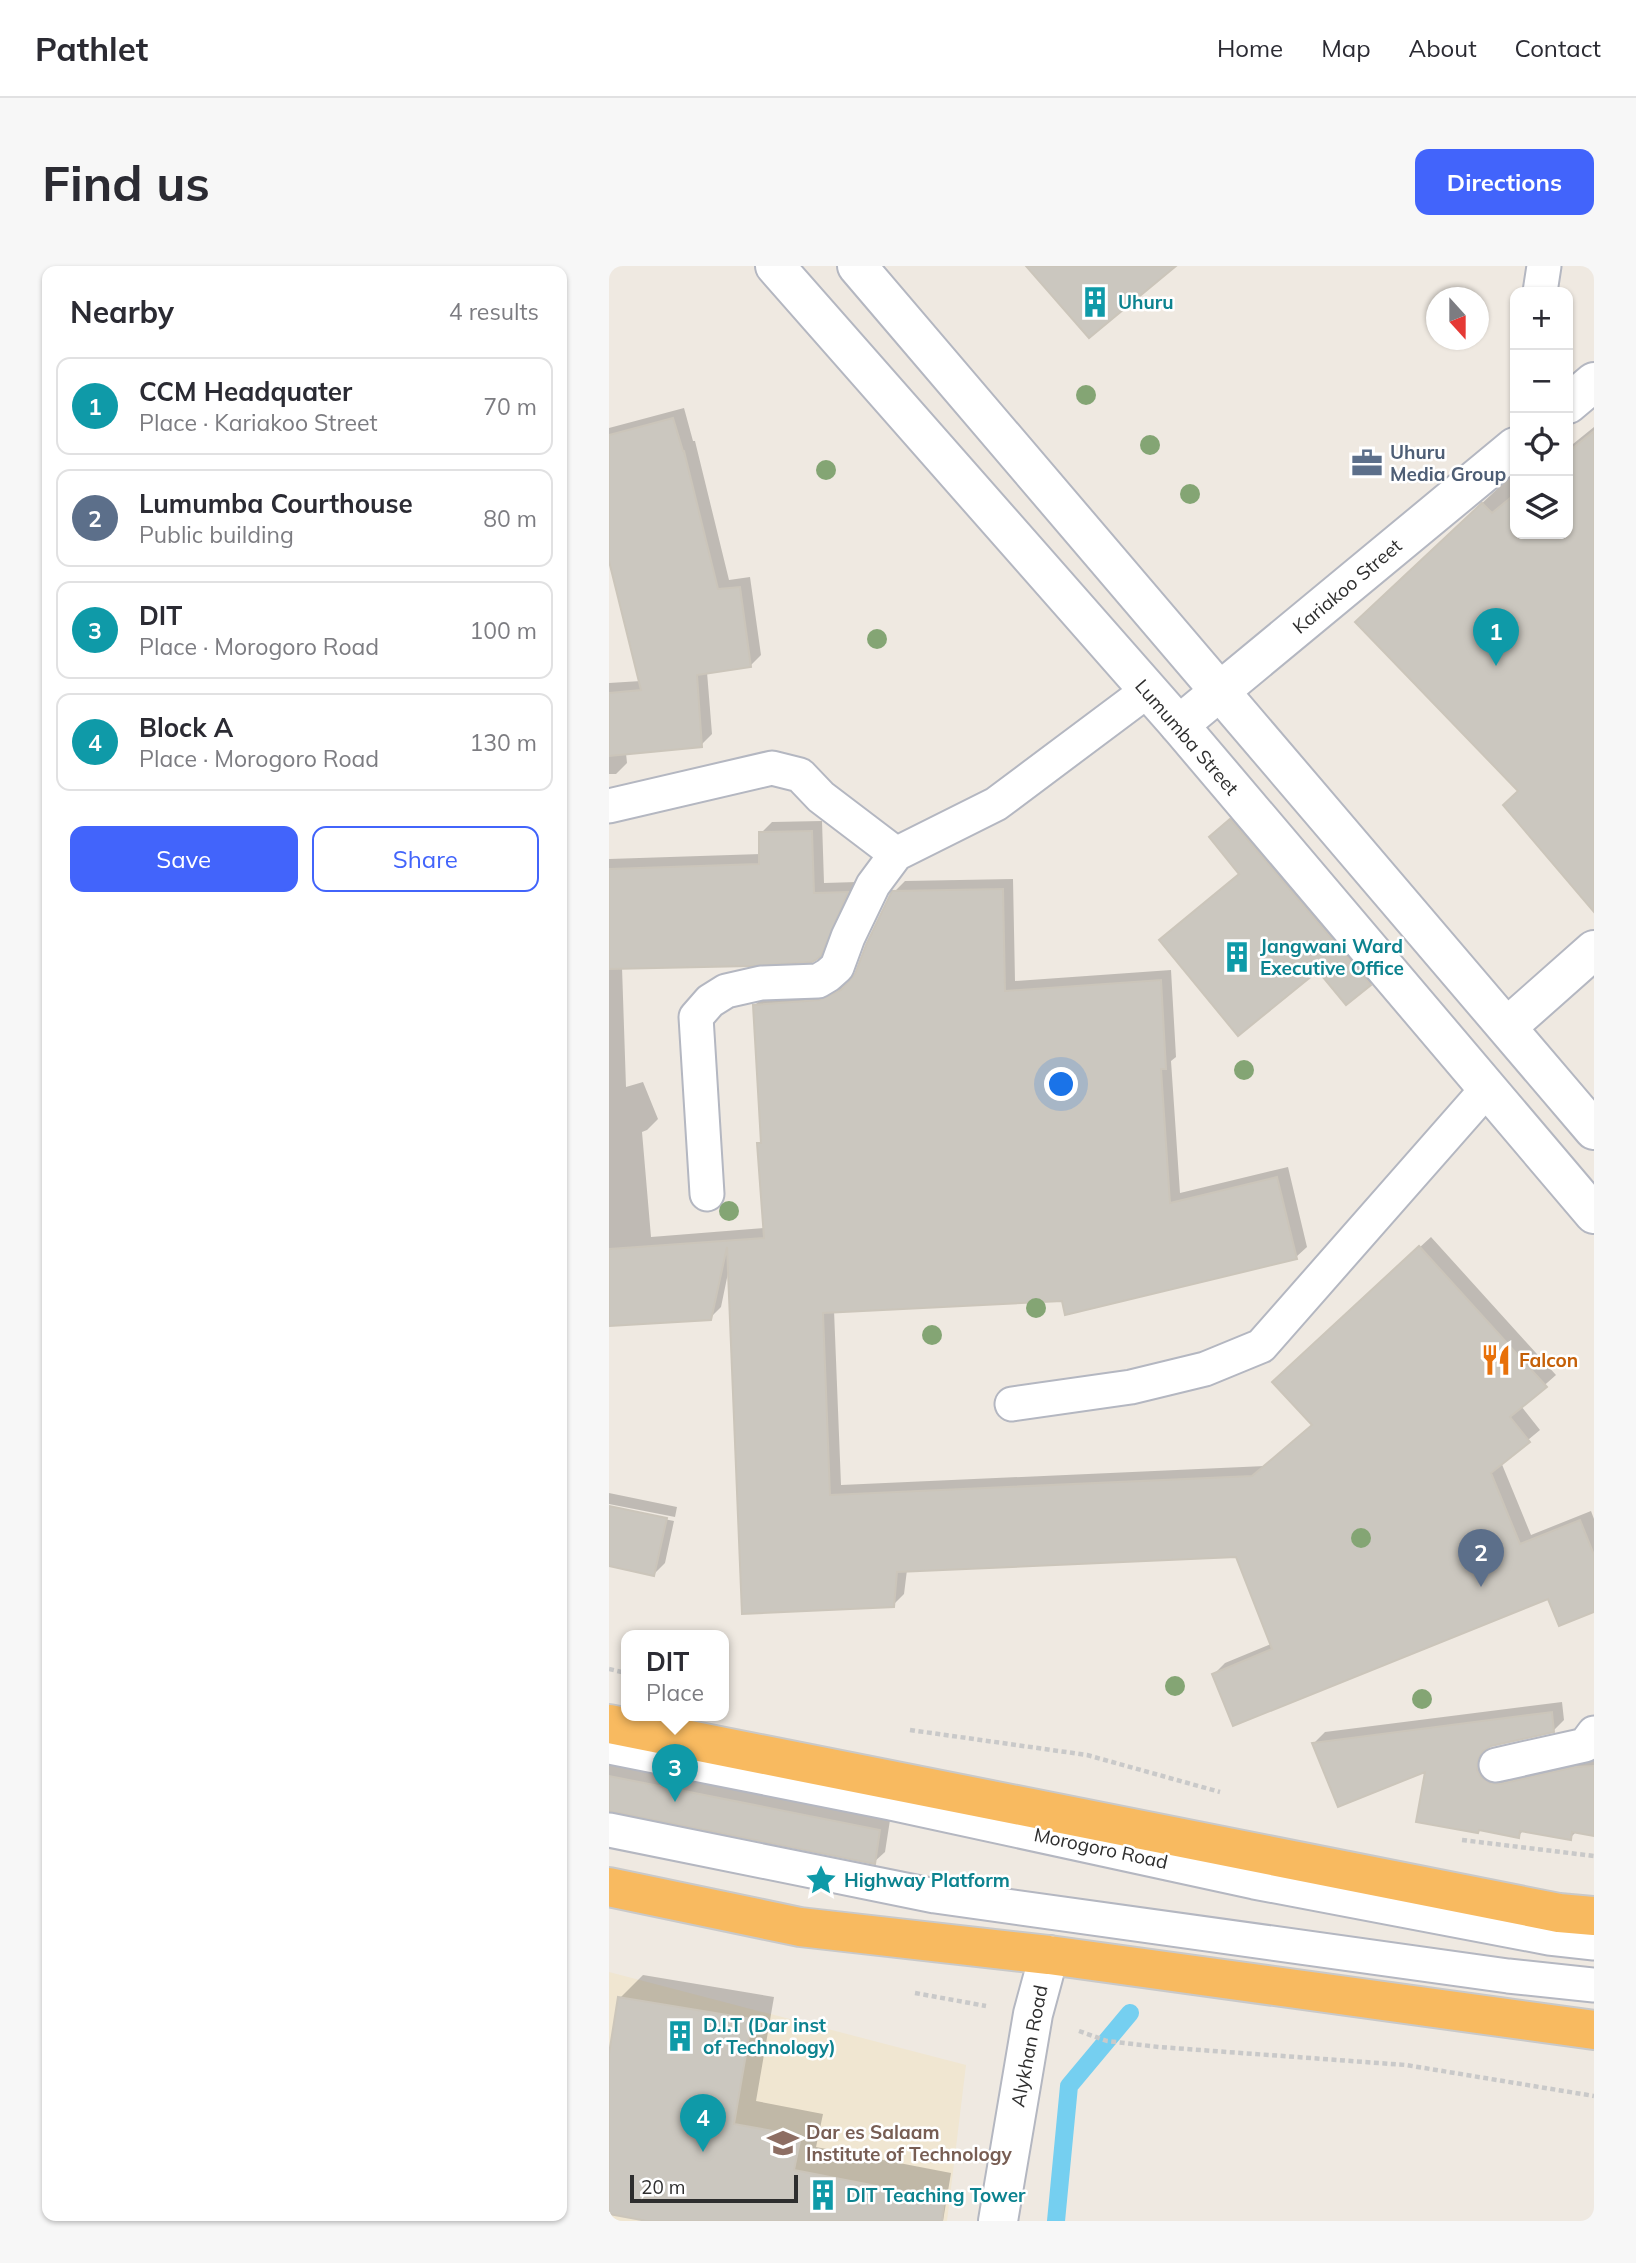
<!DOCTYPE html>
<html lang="en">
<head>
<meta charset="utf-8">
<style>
	body { margin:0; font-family:Mulish,sans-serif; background:#f7f7f7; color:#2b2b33 }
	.controls { position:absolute; right:21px; top:21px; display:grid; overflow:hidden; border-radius:14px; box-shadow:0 2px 5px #0004 }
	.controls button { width:63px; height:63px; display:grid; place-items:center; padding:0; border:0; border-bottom:2px solid #e1e1e2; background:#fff; color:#2b2b33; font:35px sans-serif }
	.compass { position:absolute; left:817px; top:21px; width:63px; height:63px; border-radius:50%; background:#fff; box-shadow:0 2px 5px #0004; rotate:159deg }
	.scale { position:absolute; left:21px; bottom:18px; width:168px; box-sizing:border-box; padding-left:7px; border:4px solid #2e2e2e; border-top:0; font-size:19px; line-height:24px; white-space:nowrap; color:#2e2e2e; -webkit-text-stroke:5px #fff; paint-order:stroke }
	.you { position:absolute; left:453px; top:819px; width:24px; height:24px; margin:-18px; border:5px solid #fff; border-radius:50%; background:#1a73e8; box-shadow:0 0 0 10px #1a73e833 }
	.badge { display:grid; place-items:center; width:46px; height:46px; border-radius:50%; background:#4264fb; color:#fff; font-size:23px; font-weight:700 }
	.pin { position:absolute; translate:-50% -58px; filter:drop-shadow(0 2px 4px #0008) }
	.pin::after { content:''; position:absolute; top:37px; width:24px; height:21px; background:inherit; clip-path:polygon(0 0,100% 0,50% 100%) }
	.popup { position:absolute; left:12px; top:1364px; width:108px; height:91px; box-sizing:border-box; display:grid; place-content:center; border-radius:14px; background:#fff; filter:drop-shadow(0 2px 5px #0005); font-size:23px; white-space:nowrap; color:#7c7c81 }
	.popup b { font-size:26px; color:#2b2b33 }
	.popup::after { content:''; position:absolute; left:50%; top:100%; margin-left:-14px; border:14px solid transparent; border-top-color:#fff }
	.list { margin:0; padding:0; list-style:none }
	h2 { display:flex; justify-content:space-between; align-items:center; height:91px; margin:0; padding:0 28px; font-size:30px }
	h2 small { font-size:23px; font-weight:400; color:#7c7c81 }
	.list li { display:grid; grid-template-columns:46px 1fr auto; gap:21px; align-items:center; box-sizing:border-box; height:98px; margin:0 14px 14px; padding:0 14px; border:2px solid #e1e1e2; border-radius:14px }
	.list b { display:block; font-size:26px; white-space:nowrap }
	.list p { margin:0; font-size:23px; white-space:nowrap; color:#7c7c81 }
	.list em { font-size:23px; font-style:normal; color:#7c7c81 }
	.actions { display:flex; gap:14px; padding:21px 28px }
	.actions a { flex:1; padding:16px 0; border:2px solid #4264fb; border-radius:14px; text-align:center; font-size:24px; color:#4264fb }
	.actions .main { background:#4264fb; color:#fff }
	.icon { flex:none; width:38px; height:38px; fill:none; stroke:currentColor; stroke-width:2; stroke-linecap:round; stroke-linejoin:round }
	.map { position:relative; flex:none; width:985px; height:1955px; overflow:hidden; border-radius:14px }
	header { display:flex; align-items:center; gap:42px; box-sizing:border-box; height:98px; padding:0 35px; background:#fff; border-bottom:2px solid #e1e1e2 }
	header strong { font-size:33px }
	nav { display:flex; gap:38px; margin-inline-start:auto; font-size:24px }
	.intro { display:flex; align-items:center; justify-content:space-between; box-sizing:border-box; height:168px; padding:0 42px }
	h1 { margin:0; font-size:49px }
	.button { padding:18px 32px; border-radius:14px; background:#4264fb; color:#fff; font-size:24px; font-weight:700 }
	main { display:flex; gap:42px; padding:0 42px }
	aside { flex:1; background:#fff; border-radius:14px; box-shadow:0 2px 5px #0004 }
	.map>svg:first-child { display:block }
	.education { fill:#f0e6d1 }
	.shadow { fill:#0003 }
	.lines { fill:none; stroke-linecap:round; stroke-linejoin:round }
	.stream { stroke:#75cff0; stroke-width:18 }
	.building { fill:#cbc7bf; stroke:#cbc5ba; stroke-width:2 }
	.service-casing { stroke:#b4b7c1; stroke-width:37 }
	.minor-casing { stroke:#b4b7c1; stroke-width:42 }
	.tertiary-casing { stroke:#b4b7c1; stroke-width:42 }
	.secondary-casing { stroke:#b4b7c1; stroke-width:42 }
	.trunk-casing { stroke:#c9c9c9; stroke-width:42 }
	.path { stroke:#c9c9c9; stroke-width:4.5; stroke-dasharray:5 3.5; stroke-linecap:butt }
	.service { stroke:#fff; stroke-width:33 }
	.minor { stroke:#fff; stroke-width:38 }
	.tertiary { stroke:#fff; stroke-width:38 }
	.secondary { stroke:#fff; stroke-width:38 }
	.trunk { stroke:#f8ba60; stroke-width:38 }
	.tree { fill:#84a574 }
	.labels { text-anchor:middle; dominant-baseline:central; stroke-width:5; stroke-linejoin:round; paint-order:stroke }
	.culture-label { font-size:19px; font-weight:bold; fill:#0d838f; stroke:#fff; text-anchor:start }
	.service-label { font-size:19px; font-weight:bold; fill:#4e5e75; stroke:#fff; text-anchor:start }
	.street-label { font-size:19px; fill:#2e2e2e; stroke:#fff }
	.food-label { font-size:19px; font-weight:bold; fill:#c56008; stroke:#fff; text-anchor:start }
	.education-label { font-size:19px; font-weight:bold; fill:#785e54; stroke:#fff; text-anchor:start }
</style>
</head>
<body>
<header>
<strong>Pathlet</strong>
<nav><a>Home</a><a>Map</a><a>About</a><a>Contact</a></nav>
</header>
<div class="intro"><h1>Find us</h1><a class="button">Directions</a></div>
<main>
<aside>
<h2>Nearby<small>4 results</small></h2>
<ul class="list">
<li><span class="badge" style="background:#0f9aa8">1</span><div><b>CCM Headquater</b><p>Place · Kariakoo Street</p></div><em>70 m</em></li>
<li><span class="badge" style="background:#5c6f8a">2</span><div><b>Lumumba Courthouse</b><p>Public building</p></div><em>80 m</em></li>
<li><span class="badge" style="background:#0f9aa8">3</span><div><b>DIT</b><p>Place · Morogoro Road</p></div><em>100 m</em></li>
<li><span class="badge" style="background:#0f9aa8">4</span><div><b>Block A</b><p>Place · Morogoro Road</p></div><em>130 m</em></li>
</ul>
<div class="actions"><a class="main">Save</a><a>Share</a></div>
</aside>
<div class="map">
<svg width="985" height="1955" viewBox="0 0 985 1955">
	<rect width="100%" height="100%" fill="#efe9e1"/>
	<path class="education" d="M 0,1706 L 357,1799 L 338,1955 L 0,1955 Z"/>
	<path class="shadow" d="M 75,142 L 84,175 L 86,175 L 120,314 L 141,311 L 152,389 L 141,400 L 98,406 L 103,468 L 92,479 L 17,487 L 18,497 L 7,508 L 0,508 L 0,417 L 32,415 L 0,288 L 0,162 Z
		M 985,161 L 985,627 L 911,524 L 777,328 L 903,209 L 906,213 L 906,268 L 959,268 L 959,182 Z
		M 633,544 L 771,707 L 761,718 L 710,703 L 552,674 L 632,607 L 602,571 Z
		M 213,555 L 215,617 L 248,616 L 222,677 L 210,689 L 13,701 L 17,821 L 34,816 L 49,853 L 38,864 L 33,866 L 42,971 L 156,962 L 150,878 L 154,874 L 146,739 L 157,728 L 223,724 L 243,714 L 247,709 L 285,626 L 296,615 L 404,613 L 406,715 L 562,704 L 567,791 L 562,795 L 571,927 L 679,901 L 698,981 L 687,991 L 454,1033 L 225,1044 L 232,1219 L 656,1200 L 705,1158 L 676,1105 L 822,971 L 947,1109 L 912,1140 L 931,1164 L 892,1196 L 922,1269 L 982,1245 L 985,1253 L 985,1344 L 940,1330 L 605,1408 L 616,1397 L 662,1378 L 628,1289 L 298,1304 L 295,1328 L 284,1339 L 135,1346 L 119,1007 L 112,1041 L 101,1052 L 0,1059 L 0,593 L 152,588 L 152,567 L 163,556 Z
		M 0,1227 L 68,1241 L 66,1251 L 0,1238 Z
		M 0,1242 L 65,1255 L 56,1297 L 45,1308 L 0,1299 Z
		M 953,1436 L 955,1454 L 944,1465 L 879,1480 L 879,1492 L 985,1490 L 985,1568 L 968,1565 L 961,1572 L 915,1564 L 909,1570 L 872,1562 L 869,1566 L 818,1503 L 705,1477 L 716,1466 Z
		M 0,1497 L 281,1554 L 276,1586 L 265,1596 L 0,1544 Z
		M 34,1709 L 165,1731 L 147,1835 L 214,1848 L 207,1881 L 342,1907 L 334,1955 L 48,1955 L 0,1946 L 0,1798 L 11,1732 Z"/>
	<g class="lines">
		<path class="stream" d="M 447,1955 L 460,1820 L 521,1747"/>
	</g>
	<path class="building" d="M 417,0 L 567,0 L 480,72 Z
		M 64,152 L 74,185 L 75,185 L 109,323 L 131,321 L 142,401 L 88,409 L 93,481 L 0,490 L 0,427 L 32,424 L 0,295 L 0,169 Z
		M 985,165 L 985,646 L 894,539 L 909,525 L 746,356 L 873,237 L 883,247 L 906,228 L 906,268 L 959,268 L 959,186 Z
		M 621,553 L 762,719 L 737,739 L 709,705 L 629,770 L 550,674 L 630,608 L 600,571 Z
		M 203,565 L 205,627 L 239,626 L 212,690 L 208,693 L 203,696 L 142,700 L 0,703 L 0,603 L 150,598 L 150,566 Z
		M 394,623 L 396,725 L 552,714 L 557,803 L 552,803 L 561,937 L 668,911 L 688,993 L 456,1049 L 453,1035 L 214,1047 L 221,1229 L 643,1210 L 703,1159 L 663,1116 L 810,980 L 938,1121 L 901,1151 L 921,1176 L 882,1207 L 911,1278 L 971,1254 L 985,1289 L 985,1346 L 950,1360 L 939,1333 L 624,1460 L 603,1408 L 663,1383 L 627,1291 L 288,1306 L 285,1341 L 133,1348 L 118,981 L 102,1054 L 0,1060 L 0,983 L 155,972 L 148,877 L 152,877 L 144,739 L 210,734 L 232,724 L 246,708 L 257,679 L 283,625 Z
		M 0,1240 L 58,1252 L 45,1310 L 0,1300 Z
		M 943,1446 L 945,1466 L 882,1480 L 874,1485 L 869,1493 L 868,1504 L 872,1511 L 881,1517 L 891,1518 L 966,1501 L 985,1500 L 985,1570 L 963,1566 L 962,1574 L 911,1565 L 910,1572 L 870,1564 L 869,1567 L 807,1556 L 816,1506 L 729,1541 L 703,1477 Z
		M 0,1510 L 271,1564 L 266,1598 L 0,1545 Z
		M 9,1731 L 143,1753 L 125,1858 L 192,1870 L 185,1904 L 335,1933 L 333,1955 L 38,1955 L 0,1948 L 0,1788 Z"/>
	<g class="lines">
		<defs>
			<path id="service" d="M 931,26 L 935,0
				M 0,540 L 163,502 L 191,509 L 212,531 L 287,588
				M 98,928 L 87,751 L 101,735 L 117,725 L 152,717 L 209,715 L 219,709 L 228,701 L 239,671 L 264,619 L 287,588 L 387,538 L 538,425
				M 403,1138 L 522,1121 L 596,1103 L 652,1080 L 878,823
				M 0,1481 L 282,1537 L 645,1616 L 940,1672 L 985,1677
				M 887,1499 L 976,1479 L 985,1467
				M 0,1564 L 326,1630 L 899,1710 L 985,1719"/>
			<path id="minor" d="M 959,138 L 985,116
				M 570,459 L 906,181
				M 898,761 L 985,684"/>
			<path id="tertiary" d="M 389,1955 L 424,1748 L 440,1689"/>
			<path id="secondary" d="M 166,0 L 570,459 L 985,948
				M 248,0 L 985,864"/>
			<path id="trunk" d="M 0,1458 L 950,1647 L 985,1650
				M 0,1621 L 191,1661 L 440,1689 L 985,1764"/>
		</defs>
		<use href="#service" class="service-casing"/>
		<use href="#minor" class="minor-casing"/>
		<use href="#tertiary" class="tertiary-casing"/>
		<use href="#secondary" class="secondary-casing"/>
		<use href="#trunk" class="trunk-casing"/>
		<path class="path" d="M 0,1403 L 17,1407
			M 301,1464 L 478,1489 L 611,1526
			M 853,1574 L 985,1590
			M 306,1727 L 377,1740
			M 470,1765 L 498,1775 L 550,1781 L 797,1799 L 985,1830"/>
		<use href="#service" class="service"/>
		<use href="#minor" class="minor"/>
		<use href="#tertiary" class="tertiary"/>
		<use href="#secondary" class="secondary"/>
		<use href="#trunk" class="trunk"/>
	</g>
	<g class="tree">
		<circle cx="477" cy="129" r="10"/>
		<circle cx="541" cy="179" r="10"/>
		<circle cx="217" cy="204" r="10"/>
		<circle cx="581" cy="228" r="10"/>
		<circle cx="268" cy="373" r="10"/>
		<circle cx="635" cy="804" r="10"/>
		<circle cx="120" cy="945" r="10"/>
		<circle cx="427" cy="1042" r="10"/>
		<circle cx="323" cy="1069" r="10"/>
		<circle cx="752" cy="1272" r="10"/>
		<circle cx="566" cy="1420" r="10"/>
		<circle cx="813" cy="1433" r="10"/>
	</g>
	<defs>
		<symbol id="building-bare" viewBox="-9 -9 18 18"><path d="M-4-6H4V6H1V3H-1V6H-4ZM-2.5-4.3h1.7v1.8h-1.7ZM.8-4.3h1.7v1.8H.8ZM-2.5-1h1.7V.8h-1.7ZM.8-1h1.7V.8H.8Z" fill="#0f9aa8" stroke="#fff" stroke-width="2.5" paint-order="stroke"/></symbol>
		<symbol id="office-bare" viewBox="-9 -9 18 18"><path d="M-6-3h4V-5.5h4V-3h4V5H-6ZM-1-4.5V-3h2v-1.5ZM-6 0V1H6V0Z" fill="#5c6f8a" stroke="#fff" stroke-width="2.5" paint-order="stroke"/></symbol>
		<symbol id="restaurant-bare" viewBox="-9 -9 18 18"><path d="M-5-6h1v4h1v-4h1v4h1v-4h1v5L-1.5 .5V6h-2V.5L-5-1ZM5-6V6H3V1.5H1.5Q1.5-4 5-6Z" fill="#e8710a" stroke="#fff" stroke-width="2.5" paint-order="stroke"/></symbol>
		<symbol id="sight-bare" viewBox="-9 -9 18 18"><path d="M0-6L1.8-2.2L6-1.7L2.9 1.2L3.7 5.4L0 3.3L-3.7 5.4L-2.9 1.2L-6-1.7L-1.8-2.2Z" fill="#0f9aa8" stroke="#fff" stroke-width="2.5" paint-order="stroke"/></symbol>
		<symbol id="university-bare" viewBox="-9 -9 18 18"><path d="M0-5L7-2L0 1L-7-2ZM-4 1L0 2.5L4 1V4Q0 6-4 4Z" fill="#8d6e63" stroke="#fff" stroke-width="2.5" paint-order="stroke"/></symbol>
	</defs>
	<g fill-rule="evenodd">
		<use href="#building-bare" x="464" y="14" width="44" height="44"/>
		<use href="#office-bare" x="736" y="175" width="44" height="44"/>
		<use href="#building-bare" x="606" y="669" width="44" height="44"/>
		<use href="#restaurant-bare" x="865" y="1072" width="44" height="44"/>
		<use href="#sight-bare" x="190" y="1592" width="44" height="44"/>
		<use href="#building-bare" x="49" y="1748" width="44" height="44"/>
		<use href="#university-bare" x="152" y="1855" width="44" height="44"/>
		<use href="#building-bare" x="192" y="1907" width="44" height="44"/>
	</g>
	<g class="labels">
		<g class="culture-label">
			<text x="509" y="36">Uhuru</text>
			<text x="651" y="680">Jangwani Ward<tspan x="651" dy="22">Executive Office</tspan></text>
			<text x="235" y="1614">Highway Platform</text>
			<text x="94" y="1759">D.I.T (Dar inst<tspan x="94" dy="22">of Technology)</tspan></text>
			<text x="237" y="1929">DIT Teaching Tower</text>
		</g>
		<g class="service-label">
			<text x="781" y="186">Uhuru<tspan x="781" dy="22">Media Group</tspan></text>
		</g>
		<g class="street-label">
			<text transform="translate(738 320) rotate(-40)">Kariakoo Street</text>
			<text transform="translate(578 471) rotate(49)">Lumumba Street</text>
			<text transform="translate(492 1582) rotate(12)">Morogoro Road</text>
			<text transform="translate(420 1780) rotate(-79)">Alykhan Road</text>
		</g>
		<g class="food-label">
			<text x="910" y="1094">Falcon</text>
		</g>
		<g class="education-label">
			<text x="197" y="1866">Dar es Salaam<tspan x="197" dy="22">Institute of Technology</tspan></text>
		</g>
	</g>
</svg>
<div class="controls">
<button>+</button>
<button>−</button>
<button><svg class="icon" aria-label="locate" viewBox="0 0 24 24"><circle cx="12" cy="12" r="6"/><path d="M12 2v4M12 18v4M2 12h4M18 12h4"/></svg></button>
<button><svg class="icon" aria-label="layers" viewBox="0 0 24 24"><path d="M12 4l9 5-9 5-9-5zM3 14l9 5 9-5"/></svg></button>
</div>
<svg class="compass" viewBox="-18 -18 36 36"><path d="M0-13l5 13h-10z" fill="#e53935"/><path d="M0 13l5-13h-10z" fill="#7c7c81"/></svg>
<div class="scale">20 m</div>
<div class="you"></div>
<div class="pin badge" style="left:887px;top:400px;background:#0f9aa8">1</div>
<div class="pin badge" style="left:872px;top:1321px;background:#5c6f8a">2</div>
<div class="pin badge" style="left:66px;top:1536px;background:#0f9aa8">3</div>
<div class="popup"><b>DIT</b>Place</div>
<div class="pin badge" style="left:94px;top:1886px;background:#0f9aa8">4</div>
</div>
</main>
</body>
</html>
